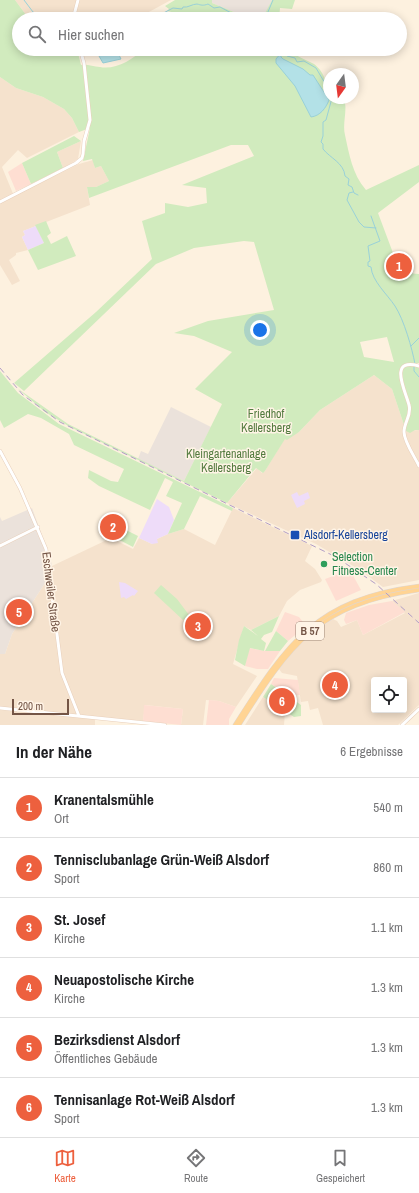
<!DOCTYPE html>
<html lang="de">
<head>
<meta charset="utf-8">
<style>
	body { margin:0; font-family:"Archivo Narrow",sans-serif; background:#f2f2f2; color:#202124 }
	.controls { position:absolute; right:12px; bottom:12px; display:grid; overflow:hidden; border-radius:4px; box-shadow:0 2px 10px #0003 }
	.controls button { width:36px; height:36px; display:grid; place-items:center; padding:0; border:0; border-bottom:1px solid #e0e0e0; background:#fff; color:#202124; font:20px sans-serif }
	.compass { position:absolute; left:323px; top:68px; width:36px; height:36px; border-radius:50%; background:#fff; box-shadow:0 2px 10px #0003; rotate:194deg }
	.scale { position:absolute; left:12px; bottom:10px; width:57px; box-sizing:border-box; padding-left:4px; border:2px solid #745546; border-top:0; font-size:11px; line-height:14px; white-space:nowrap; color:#745546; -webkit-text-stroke:3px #fff4e6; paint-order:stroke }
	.you { position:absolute; left:260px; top:330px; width:14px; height:14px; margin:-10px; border:3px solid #fff; border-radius:50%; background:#1a73e8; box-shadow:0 0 0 6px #1a73e833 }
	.badge { display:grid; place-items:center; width:26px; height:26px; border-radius:50%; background:#ed603e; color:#fff; font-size:13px; font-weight:700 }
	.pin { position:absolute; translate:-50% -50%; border:2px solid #fff; box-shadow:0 1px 4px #0006 }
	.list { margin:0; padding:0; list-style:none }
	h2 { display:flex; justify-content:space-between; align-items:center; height:52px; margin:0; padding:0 16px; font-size:17px }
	h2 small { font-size:13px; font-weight:400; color:#757577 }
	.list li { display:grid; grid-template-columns:26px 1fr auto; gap:12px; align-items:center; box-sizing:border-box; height:60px; padding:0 16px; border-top:1px solid #e0e0e0 }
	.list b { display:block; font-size:15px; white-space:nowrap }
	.list p { margin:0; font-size:13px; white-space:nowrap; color:#757577 }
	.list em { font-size:13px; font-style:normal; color:#757577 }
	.icon { flex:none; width:22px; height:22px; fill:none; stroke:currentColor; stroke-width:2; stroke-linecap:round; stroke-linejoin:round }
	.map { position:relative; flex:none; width:419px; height:725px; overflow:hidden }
	.search { position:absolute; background:#fff; box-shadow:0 2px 10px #0003; left:12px; right:12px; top:12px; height:44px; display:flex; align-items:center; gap:10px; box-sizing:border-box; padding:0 14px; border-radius:22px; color:#757577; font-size:15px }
	.sheet { height:412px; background:#fff }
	nav { display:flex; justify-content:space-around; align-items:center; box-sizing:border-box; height:56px; border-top:1px solid #e0e0e0; background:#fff; font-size:11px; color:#757577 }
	nav a { display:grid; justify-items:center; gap:2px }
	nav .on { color:#ed603e }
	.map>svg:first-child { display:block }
	.residential { fill:#f5e2cd; fill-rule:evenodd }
	.commercial { fill:#feded2 }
	.industrial { fill:#ebe2db }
	.education { fill:#eedcf9 }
	.green { fill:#d1ebbe; fill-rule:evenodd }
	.water { fill:#b3e1e7; stroke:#99d1d9 }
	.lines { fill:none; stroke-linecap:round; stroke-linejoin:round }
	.stream { stroke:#99d1d9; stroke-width:1 }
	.secondary-casing { stroke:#e8cfbb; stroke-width:4 }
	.primary-casing { stroke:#ded6d3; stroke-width:4.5 }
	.secondary { stroke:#fff; stroke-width:3 }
	.primary { stroke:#ffd494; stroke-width:3.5 }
	.rail { stroke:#b29ec6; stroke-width:1; stroke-dasharray:6 4; stroke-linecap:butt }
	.transit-dot { fill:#1a4fb4; stroke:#fff4e6; stroke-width:1.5 }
	.leisure-dot { fill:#2e9e5b; stroke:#fff4e6; stroke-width:1.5 }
	.labels { text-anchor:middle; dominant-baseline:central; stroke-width:3; stroke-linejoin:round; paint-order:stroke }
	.shield { fill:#fff4e6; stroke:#9e8576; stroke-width:1 }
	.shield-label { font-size:11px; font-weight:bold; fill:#745546 }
	.park-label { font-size:12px; fill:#527a3e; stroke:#fff4e6 }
	.transit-label { font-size:12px; fill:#164399; stroke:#fff4e6; text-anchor:start }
	.leisure-label { font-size:12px; fill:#27864d; stroke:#fff4e6; text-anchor:start }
	.street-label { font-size:12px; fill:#745546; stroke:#fff4e6 }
</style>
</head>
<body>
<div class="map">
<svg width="419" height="725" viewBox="0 0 419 725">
	<rect width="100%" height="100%" fill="#fdf1df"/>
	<path class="residential" d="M 15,0 L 171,0 L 136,19 L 29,19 Z
		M 0,77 L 16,88 L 43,97 L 64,109 L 72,118 L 79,132 L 27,158 L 18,150 L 2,167 L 14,196 L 79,164 L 93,160 L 95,168 L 101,166 L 109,181 L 96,187 L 87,187 L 90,205 L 23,231 L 25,235 L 22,237 L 28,250 L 16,253 L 16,255 L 9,260 L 20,281 L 12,285 L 0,265 Z
		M 81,141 L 78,159 L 63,168 L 57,152 Z
		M 374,375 L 392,389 L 406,431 L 419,430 L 419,580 L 383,587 L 360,570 L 316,544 L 227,503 L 257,468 L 262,473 L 265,471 L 285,438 L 299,432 L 320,410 Z
		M 233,508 L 312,546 L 305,561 L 315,569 L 322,580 L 321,582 L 300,590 L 287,601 L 279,616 L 251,630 L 244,626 L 233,664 L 257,676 L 236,707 L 219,701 L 206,700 L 203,725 L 181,725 L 183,709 L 145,705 L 143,721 L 0,707 L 0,654 L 5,654 L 12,634 L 45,583 L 52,566 L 111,538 L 133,549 L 139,538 L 152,544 L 157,539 L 168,534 L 184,529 L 215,545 Z
		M 419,593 L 419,705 L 398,725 L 323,725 L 318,708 L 310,710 L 308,701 L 301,702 L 297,676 L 282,673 L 279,669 L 293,651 L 312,633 L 333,619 L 337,621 L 341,627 L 357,620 L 363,635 L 405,613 L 392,601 ZM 374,680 L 404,680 L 404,710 L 374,710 Z
		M 263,697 L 285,711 L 284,725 L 245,725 Z
		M 0,710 L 95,719 L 95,725 L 0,725 Z"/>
	<path class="commercial" d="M 22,163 L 31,184 L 16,191 L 8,172 Z
		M 350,570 L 361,590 L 336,601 L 325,579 Z
		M 392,601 L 405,612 L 363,635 L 357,620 L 346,624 L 344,620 L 346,613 L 369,605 Z
		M 285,612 L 299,617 L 306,626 L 288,641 L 276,631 Z
		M 249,648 L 265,651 L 280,651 L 268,669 L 257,669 L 245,666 Z
		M 274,678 L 298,680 L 300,695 L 289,696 L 271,684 Z
		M 209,700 L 219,701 L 236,707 L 229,719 L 229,725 L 206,725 Z
		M 144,705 L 183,709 L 181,725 L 143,721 Z"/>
	<path class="industrial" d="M 212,0 L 272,0 L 263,19 L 252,14 L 234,12 L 212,3 Z
		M 171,407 L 211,427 L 184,481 L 138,459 L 141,451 L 148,454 Z
		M 32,508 L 50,557 L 52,566 L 45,583 L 12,634 L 5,654 L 0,654 L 0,517 L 2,521 Z"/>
	<path class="education" d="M 36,226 L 44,243 L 28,250 L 22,237 L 25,235 L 23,231 Z
		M 297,492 L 299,496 L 308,492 L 310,498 L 304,501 L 305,504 L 297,508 L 291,495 Z
		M 157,499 L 169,507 L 174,520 L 168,534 L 157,539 L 158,543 L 152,544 L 139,538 Z
		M 119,582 L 125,583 L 138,591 L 134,596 L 133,595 L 126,599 L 124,597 L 121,598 Z"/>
	<path class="green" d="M 0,0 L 15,0 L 29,19 L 19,19 L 19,49 L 77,49 L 81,65 C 88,64 93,67 100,67 C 115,70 133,60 143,49 L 287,49 C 296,56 302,58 312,63 C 323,68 329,87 329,98 L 344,98 C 348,111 342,123 345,135 C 349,153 352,174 366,190 L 419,165 L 419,182 L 378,213 L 393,253 L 397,256 L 394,272 L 419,274 L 419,363 L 417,363 L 419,367 L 419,430 L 415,430 L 410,433 L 406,431 L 392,389 L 374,375 L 320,410 L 299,432 L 287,440 L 285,439 L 265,471 L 263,473 L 256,468 L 227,503 L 70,427 L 45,412 L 17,388 L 68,424 L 184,481 L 222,404 L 195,389 L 232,352 L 194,336 L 174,333 L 208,321 L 274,310 L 254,242 L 244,241 L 194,248 L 156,264 L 24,391 L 14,383 L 96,312 L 152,259 L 142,221 L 165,213 L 165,203 L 188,207 L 207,203 L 206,188 L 182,185 L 254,156 L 248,145 L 231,145 L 89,198 L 87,187 L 96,187 L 109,181 L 101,166 L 95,168 L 92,159 L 83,161 L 90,128 L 79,132 L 72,118 L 64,109 L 43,97 L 16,88 L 0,77 ZM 387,337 L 394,362 L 364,357 L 360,342 Z
		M 175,0 L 212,0 L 212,3 L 234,12 L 252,14 L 260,19 L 178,19 L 176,13 L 167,11 L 169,9 L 165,6 Z
		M 272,0 L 295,0 L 292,9 L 280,8 L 279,19 L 262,19 Z
		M 74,136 L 81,141 L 57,152 L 63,168 L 31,184 L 22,163 Z
		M 46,221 L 51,233 L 47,236 L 51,244 L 67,236 L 76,256 L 38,270 L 28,250 L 44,243 L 35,225 Z
		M 0,371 L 18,393 L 59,424 L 233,508 L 232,511 L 200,496 L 184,529 L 168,534 L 182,503 L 166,496 L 173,482 L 165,478 L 150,510 L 99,486 L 88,478 L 89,470 L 111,481 L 118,482 L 124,469 L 74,445 L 69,434 L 41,418 L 28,414 L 4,428 L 0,420 Z
		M 104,519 L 138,536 L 133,547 L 110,535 Z
		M 161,585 L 177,599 L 189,615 L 183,620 L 154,593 Z
		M 279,616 L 272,632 L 264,635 L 261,639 L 266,643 L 264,651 L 250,648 L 245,666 L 235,660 L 239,640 L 244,626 L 258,636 L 251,630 Z
		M 276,631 L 288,641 L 280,651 L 265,651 Z
		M 271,684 L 301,705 L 301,716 L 294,717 L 263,697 Z"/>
	<path class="water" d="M 102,49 L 116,49 L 121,59 L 103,63 L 99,56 L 99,50 Z
		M 281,53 L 281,57 L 283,59 L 303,69 L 310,75 L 313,75 L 329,100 C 326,108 320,116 311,117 L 295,86 L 276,63 L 276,59 Z"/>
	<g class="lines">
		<path class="stream" d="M 24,0 L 33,12 L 44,19
			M 152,19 L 173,8 L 182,9 L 183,7 C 188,8 192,4 197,4 C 201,5 203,6 208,4 L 214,8 L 220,7 L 237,16 L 247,15 L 254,19
			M 265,19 L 273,0
			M 283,49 L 287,56 L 295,58 L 297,62 L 304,61 L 316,68 L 329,90
			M 332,98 L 326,120 L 323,122 L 323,136 L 321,142 L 323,144 L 323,149 C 330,158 344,163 345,176 L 349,179 L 348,185 L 352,187 L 354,193 L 358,195
			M 353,192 L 349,193 L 347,200 L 359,222 L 364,227 L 376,228
			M 371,216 L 380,241 L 368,246 L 370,261 L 368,262 L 368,266 L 371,267 C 372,281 387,294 395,306 C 404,320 412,348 415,364
			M 411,346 L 419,338
			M 414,367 L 414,371 L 419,377"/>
		<defs>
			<path id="secondary" d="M 73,19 L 78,0
				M 0,202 L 76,163 L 82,158 L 83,154 L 84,141 L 90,120 L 84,63 L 80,49
				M 419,366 C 387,357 406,392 409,405 C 412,415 404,422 404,432 C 404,442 415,457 419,466
				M 0,451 L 20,488 L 46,549 L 62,673 L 79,716
				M 0,546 L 38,527
				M 0,708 L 165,725
				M 402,725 L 419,709"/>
			<path id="primary" d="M 235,725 C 287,643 316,599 419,586
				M 239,725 C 290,644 318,604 419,590"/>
		</defs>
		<use href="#secondary" class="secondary-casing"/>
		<use href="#primary" class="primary-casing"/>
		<use href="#secondary" class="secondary"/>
		<use href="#primary" class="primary"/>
		<path class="rail" d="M 0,368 L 23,395 L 60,422 L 336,557 L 376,584 L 419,623"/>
	</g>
	<rect class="transit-dot" x="290" y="530" width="10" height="10" rx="2"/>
	<circle class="leisure-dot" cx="324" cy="564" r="4"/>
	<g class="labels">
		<rect class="shield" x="296" y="622" width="28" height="18" rx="3"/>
		<g class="shield-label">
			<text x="310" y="631">B 57</text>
		</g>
		<g class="park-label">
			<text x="266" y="414">Friedhof<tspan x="266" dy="14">Kellersberg</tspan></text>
			<text x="226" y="454">Kleingartenanlage<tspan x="226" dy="14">Kellersberg</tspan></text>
		</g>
		<g class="transit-label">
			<text x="304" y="535">Alsdorf-Kellersberg</text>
		</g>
		<g class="leisure-label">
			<text x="332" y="557">Selection<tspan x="332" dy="14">Fitness-Center</tspan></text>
		</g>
		<g class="street-label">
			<text transform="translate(51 592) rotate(83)">Eschweiler Straße</text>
		</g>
	</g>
</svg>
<div class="controls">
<button><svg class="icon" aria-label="locate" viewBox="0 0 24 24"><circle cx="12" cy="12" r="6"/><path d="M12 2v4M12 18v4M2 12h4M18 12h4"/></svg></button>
</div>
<svg class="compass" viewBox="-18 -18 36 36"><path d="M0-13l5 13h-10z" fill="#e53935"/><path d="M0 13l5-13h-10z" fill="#757577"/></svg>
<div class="scale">200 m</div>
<div class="you"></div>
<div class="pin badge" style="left:399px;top:266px">1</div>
<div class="pin badge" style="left:113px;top:527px">2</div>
<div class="pin badge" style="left:198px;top:626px">3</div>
<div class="pin badge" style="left:335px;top:685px">4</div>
<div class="pin badge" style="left:19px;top:612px">5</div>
<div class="pin badge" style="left:282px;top:701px">6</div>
<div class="search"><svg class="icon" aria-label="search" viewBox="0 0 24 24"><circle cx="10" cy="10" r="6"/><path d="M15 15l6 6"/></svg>Hier suchen</div>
</div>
<section class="sheet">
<h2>In der Nähe<small>6 Ergebnisse</small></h2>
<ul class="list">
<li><span class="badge">1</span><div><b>Kranentalsmühle</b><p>Ort</p></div><em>540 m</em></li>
<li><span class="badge">2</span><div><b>Tennisclubanlage Grün-Weiß Alsdorf</b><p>Sport</p></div><em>860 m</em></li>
<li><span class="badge">3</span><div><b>St. Josef</b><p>Kirche</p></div><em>1.1 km</em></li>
<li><span class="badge">4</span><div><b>Neuapostolische Kirche</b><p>Kirche</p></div><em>1.3 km</em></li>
<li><span class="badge">5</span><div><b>Bezirksdienst Alsdorf</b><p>Öffentliches Gebäude</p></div><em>1.3 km</em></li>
<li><span class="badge">6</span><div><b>Tennisanlage Rot-Weiß Alsdorf</b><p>Sport</p></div><em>1.3 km</em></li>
</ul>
</section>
<nav>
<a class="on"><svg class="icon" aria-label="map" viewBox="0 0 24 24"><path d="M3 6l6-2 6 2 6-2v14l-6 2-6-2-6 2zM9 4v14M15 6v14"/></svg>Karte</a>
<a><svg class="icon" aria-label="directions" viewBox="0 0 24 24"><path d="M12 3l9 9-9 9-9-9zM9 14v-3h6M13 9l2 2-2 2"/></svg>Route</a>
<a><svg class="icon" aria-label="saved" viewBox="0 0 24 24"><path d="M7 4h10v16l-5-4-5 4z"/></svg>Gespeichert</a>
</nav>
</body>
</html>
